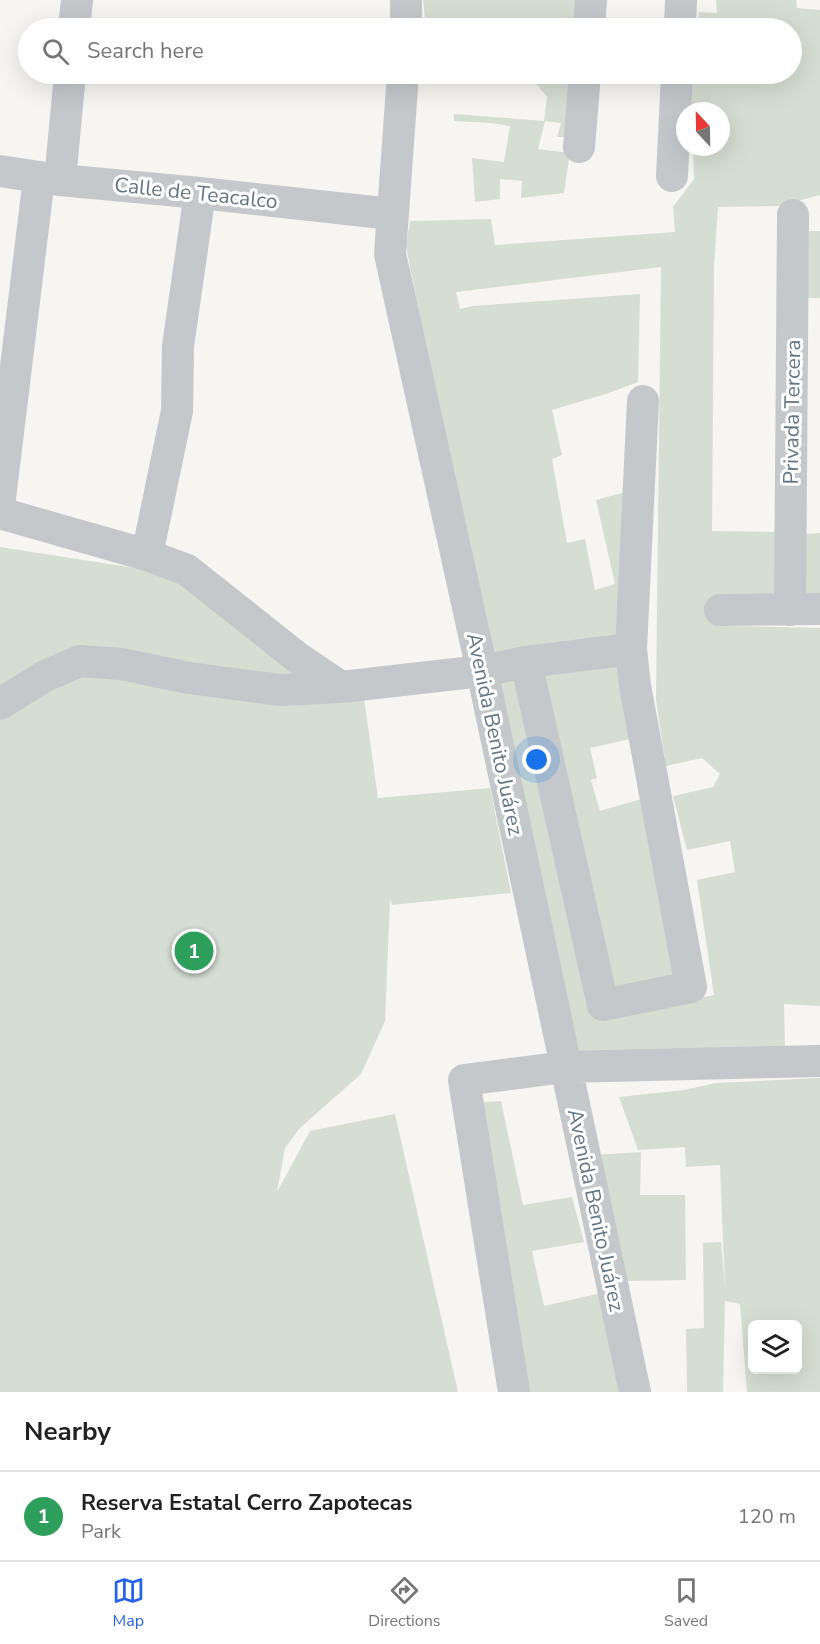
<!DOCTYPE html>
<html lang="en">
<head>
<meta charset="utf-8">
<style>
	body { margin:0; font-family:"Nunito Sans",sans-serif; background:#f2f2f2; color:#222 }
	.controls { position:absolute; right:18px; bottom:18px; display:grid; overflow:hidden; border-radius:9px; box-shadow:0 6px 24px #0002 }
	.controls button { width:54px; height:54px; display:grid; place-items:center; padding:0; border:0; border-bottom:2px solid #e0e0e0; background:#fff; color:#222; font:30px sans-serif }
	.compass { position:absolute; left:676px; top:102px; width:54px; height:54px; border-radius:50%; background:#fff; box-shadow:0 6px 24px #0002; rotate:338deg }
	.you { position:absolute; left:537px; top:760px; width:21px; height:21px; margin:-15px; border:4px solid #fff; border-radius:50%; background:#1a73e8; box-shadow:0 0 0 9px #1a73e833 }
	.badge { display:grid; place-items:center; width:39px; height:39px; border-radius:50%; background:#2563eb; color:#fff; font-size:20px; font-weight:700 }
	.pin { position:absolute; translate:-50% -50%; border:3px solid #fff; box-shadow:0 2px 6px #0006 }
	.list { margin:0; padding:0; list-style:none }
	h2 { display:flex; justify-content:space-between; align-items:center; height:78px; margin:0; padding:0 24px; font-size:26px }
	h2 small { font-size:20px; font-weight:400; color:#767676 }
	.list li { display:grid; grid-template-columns:39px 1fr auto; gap:18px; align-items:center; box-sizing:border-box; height:90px; padding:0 24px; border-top:2px solid #e0e0e0 }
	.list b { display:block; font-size:22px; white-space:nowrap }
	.list p { margin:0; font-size:20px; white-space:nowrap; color:#767676 }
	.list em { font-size:20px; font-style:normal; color:#767676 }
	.icon { flex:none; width:33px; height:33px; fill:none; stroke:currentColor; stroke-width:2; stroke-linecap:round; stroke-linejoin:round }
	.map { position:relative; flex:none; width:820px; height:1392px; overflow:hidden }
	.search { position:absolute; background:#fff; box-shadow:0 6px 24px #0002; left:18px; right:18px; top:18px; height:66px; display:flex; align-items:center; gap:15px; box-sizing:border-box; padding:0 21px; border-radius:33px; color:#767676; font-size:22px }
	.sheet { height:168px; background:#fff }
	nav { display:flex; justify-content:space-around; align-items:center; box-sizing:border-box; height:84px; border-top:2px solid #e0e0e0; background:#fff; font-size:16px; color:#767676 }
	nav a { display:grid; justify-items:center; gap:3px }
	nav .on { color:#2563eb }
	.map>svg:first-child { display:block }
	.green { fill:#d6ddd2; fill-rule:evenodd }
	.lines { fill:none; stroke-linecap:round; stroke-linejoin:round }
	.minor { stroke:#c4c8cb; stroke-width:32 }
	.labels { text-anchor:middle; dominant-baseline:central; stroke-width:6; stroke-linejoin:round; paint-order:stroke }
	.street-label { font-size:21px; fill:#627685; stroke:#fff }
</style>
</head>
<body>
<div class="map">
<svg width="820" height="1392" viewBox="0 0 820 1392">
	<rect width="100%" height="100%" fill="#f6f5f1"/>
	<path class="green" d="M 423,0 L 588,0 L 582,28 L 466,28 L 466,23 L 425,18 Z
		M 716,0 L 796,0 L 797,8 L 820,10 L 820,195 L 779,206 L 718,207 L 714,267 L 712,531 L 779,532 L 780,593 L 721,600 L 724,626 L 820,628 L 820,1006 L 784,1004 L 785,1051 L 570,1062 L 483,675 L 522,668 L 605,1018 L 714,995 L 697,880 L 735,872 L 730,841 L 687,850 L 673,796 L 713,787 L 720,774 L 702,758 L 666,766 L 656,700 L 661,267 L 456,292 L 460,309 L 473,306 L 640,294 L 638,382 L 609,393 L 552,410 L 562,455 L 552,459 L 567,543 L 585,539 L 595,590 L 615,584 L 596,500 L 629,491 L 623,638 L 567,641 L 534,650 L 487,660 L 406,246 L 410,221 L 491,219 L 495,245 L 675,232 L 673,207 L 694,179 L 693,147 L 721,147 L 721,111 L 692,111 L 691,74 L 792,74 L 792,28 L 697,28 L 699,12 L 717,13 Z
		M 534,81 L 573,84 L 572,137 L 557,137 L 561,123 L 545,121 L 538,149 L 570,153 L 564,193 L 521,198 L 522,181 L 500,179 L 500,199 L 475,202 L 472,158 L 504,162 L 510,126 L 490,123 L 454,121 L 454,114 L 544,121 L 547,97 Z
		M 809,231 L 820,231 L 820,298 L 808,298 Z
		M 820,533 L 820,596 L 803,595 L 804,534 Z
		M 0,547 L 193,577 L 364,698 L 378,798 L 490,788 L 511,893 L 392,905 L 390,898 L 385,1021 L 361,1074 L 300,1128 L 285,1148 L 277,1192 L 310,1131 L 395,1114 L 458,1392 L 0,1392 Z
		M 623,657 L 634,738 L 590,748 L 597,778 L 591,780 L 600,811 L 648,797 L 683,976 L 611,990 L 540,669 Z
		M 820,1078 L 820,1392 L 747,1392 L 740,1304 L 725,1301 L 723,1392 L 687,1392 L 686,1329 L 704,1328 L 703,1243 L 721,1242 L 725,1289 L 720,1165 L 686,1167 L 685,1147 L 638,1150 L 619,1097 L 684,1090 L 716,1083 ZM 752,1324 L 798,1324 L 798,1370 L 752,1370 Z
		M 501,1101 L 523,1205 L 572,1197 L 584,1242 L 532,1251 L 544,1306 L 601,1293 L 623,1392 L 530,1392 L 512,1313 L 475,1103 Z
		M 641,1152 L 640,1195 L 685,1195 L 686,1280 L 624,1281 L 594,1155 Z"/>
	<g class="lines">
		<path class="minor" d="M 406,0 L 406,28
			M 74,28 L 77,0
			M 589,28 L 591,0
			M 680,28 L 681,0
			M 403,74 L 390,254 L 483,675 L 635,1392
			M 579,147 L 585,74
			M 0,171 L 60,180 L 200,193 L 392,214
			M 672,176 L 677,74
			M 60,180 L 70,74
			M 0,498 L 39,178
			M 0,513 L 147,555 L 187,570 L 298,658 L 341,687
			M 147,555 L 177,411 L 178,346 L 200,193
			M 720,610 L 820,609
			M 790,610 L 793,215
			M 631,649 L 643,401
			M 0,704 L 45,676 L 80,661 L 121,664 L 189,678 L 280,690 L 341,687 L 482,671 L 526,662 L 631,649 L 635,686 L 691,987 L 603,1005 L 526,662
			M 514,1392 L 464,1080 L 565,1067 L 820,1061"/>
	</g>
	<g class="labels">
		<g class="street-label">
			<text transform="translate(196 193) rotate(6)">Calle de Teacalco</text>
			<text transform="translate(792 412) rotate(-89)">Privada Tercera</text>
			<text transform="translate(495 734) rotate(78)">Avenida Benito Juárez</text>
			<text transform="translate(596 1210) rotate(78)">Avenida Benito Juárez</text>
		</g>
	</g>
</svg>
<div class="controls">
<button><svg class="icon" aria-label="layers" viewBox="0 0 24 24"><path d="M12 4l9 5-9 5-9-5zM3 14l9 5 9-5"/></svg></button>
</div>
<svg class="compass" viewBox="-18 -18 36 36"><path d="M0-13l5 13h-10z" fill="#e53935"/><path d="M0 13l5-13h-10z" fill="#767676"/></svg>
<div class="you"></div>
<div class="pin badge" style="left:194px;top:951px;background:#2e9e5b">1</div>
<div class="search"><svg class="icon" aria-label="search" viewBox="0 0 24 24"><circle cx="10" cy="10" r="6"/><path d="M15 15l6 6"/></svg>Search here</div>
</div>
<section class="sheet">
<h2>Nearby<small></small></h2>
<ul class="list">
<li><span class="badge" style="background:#2e9e5b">1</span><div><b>Reserva Estatal Cerro Zapotecas</b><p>Park</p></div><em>120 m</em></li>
</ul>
</section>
<nav>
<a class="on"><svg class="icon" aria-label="map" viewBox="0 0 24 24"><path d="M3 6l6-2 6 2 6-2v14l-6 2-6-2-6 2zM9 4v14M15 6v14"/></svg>Map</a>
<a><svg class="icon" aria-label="directions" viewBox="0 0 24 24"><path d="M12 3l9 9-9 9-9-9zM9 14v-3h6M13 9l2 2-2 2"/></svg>Directions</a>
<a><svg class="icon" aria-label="saved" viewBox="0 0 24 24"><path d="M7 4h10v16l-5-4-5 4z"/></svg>Saved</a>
</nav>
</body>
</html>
